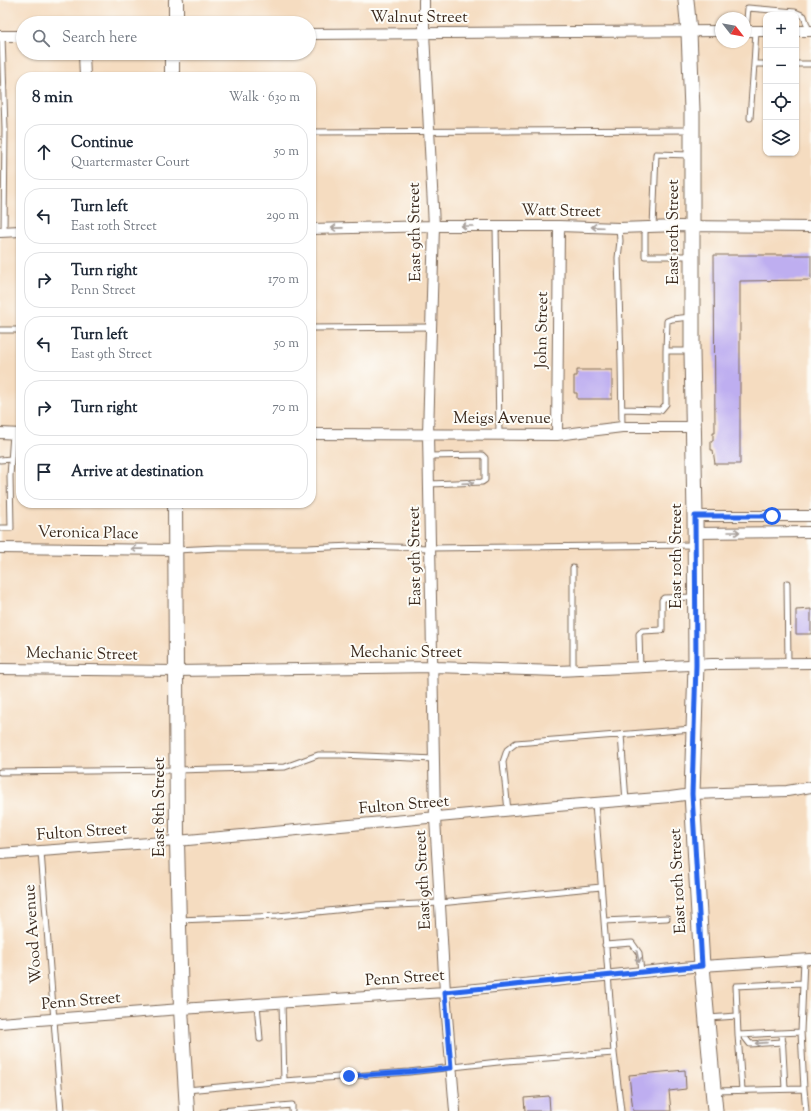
<!DOCTYPE html>
<html lang="en">
<head>
<meta charset="utf-8">
<style>
	body { margin:0; font-family:"Sorts Mill Goudy",serif; background:#f6f6f7; color:#1f2937 }
	.controls { position:absolute; right:12px; top:12px; display:grid; overflow:hidden; border-radius:8px; box-shadow:0 1px 3px #0004 }
	.controls button { width:36px; height:36px; display:grid; place-items:center; padding:0; border:0; border-bottom:1px solid #e0e1e3; background:#fff; color:#1f2937; font:20px sans-serif }
	.compass { position:absolute; left:715px; top:12px; width:36px; height:36px; border-radius:50%; background:#fff; box-shadow:0 1px 3px #0004; rotate:121deg }
	.stop { position:absolute; width:12px; height:12px; margin:-9px; border:3px solid #2563eb; border-radius:50%; background:#fff }
	.stop.end { background:#2563eb; border-color:#fff; box-shadow:0 1px 4px #0008 }
	.list { margin:0; padding:0; list-style:none }
	h2 { display:flex; justify-content:space-between; align-items:center; height:52px; margin:0; padding:0 16px; font-size:17px }
	h2 small { font-size:13px; font-weight:400; color:#747a83 }
	.list li { display:grid; grid-template-columns:26px 1fr auto; gap:12px; align-items:center; box-sizing:border-box; height:56px; margin:0 8px 8px; padding:0 8px; border:1px solid #e0e1e3; border-radius:16px }
	.list b { display:block; font-size:15px; white-space:nowrap }
	.list p { margin:0; font-size:13px; white-space:nowrap; color:#747a83 }
	.list em { font-size:13px; font-style:normal; color:#747a83 }
	.icon { flex:none; width:22px; height:22px; fill:none; stroke:currentColor; stroke-width:2; stroke-linecap:round; stroke-linejoin:round }
	.map { position:relative; flex:none; width:811px; height:1111px; overflow:hidden }
	.search { position:absolute; background:#fff; box-shadow:0 1px 3px #0004; left:16px; top:16px; width:300px; height:44px; display:flex; align-items:center; gap:10px; box-sizing:border-box; padding:0 14px; border-radius:22px; color:#747a83; font-size:15px }
	.panel { position:absolute; background:#fff; box-shadow:0 1px 3px #0004; left:16px; top:72px; width:300px; height:436px; border-radius:16px }
	.map>svg:first-child { display:block }
	.building { fill:#beaef0 }
	.lines { fill:none; stroke-linecap:round; stroke-linejoin:round }
	.lane-casing { stroke:#7c6857; stroke-width:7 }
	.street-casing { stroke:#7c6857; stroke-width:12 }
	.secondary-casing { stroke:#7c6857; stroke-width:16 }
	.primary-casing { stroke:#7c6857; stroke-width:17 }
	.lane { stroke:#fff; stroke-width:5 }
	.street { stroke:#fff; stroke-width:10 }
	.secondary { stroke:#fff; stroke-width:14 }
	.primary { stroke:#fff; stroke-width:15 }
	.oneway { stroke:#a79f9a }
	.route { stroke:#2563eb; stroke-width:5 }
	.labels { text-anchor:middle; dominant-baseline:central; stroke-width:4; stroke-linejoin:round; paint-order:stroke }
	.street-label { font-size:16px; fill:#3b2a1e; stroke:#fdfcf7 }
</style>
</head>
<body>
<div class="map">
<svg width="811" height="1111" viewBox="0 0 811 1111">
	<rect width="100%" height="100%" fill="#fdfcf7"/>
	<filter id="ink" filterUnits="userSpaceOnUse"><feTurbulence type="fractalNoise" baseFrequency=".025" numOctaves="2"/><feDisplacementMap in="SourceGraphic" scale="8" xChannelSelector="R" yChannelSelector="G"/><feConvolveMatrix kernelMatrix="1 2 1 2 8 2 1 2 1" color-interpolation-filters="sRGB"/></filter>
	<filter id="wash" filterUnits="userSpaceOnUse"><feTurbulence type="fractalNoise" baseFrequency=".012" numOctaves="4" result="noise"/><feDisplacementMap in="SourceGraphic" scale="16" xChannelSelector="R" yChannelSelector="G"/><feGaussianBlur stdDeviation="0.9" result="paint"/><feColorMatrix in="noise" values="0 0 0 0 0 0 0 0 0 0 0 0 0 0 0 0 0 1.4 0 .05"/><feComposite in="paint" operator="in"/></filter>
	<g filter="url(#wash)">
		<rect width="100%" height="100%" fill="#f5dcc0"/>
		<g id="blocks">
			<path class="building" d="M 714,255 L 811,255 L 811,280 L 740,281 L 740,464 L 715,464 L 713,450 L 711,450 L 711,441 L 713,441 L 713,433 L 715,433 Z
				M 577,370 L 612,370 L 612,399 L 577,399 L 577,393 L 574,393 L 574,376 L 577,376 Z
				M 811,609 L 811,634 L 796,634 L 796,610 Z
				M 685,1070 L 686,1089 L 669,1091 L 671,1111 L 633,1111 L 629,1075 Z
				M 549,1096 L 550,1111 L 525,1111 L 524,1098 Z"/>
		</g>
	</g>
	<g filter="url(#ink)">
		<use href="#blocks" fill-opacity="0" stroke="#7c6857" stroke-width="1"/>
		<g class="lines">
			<defs>
				<path id="lane" d="M 746,31 L 748,8 L 795,12 L 804,16 L 809,31
					M 756,31 L 754,64 L 766,64
					M 2,36 L 5,129 L 4,232
					M 796,64 L 811,64
					M 750,118 L 754,64
					M 311,132 L 690,130
					M 496,226 L 499,434
					M 645,227 L 645,256 L 691,256
					M 653,227 L 656,154 L 690,155
					M 619,228 L 620,241 L 618,258 L 621,361 L 622,427
					M 311,328 L 431,327
					M 0,330 L 21,330
					M 666,351 L 667,321 L 672,319 L 691,317
					M 622,409 L 661,410 L 666,404 L 666,351 L 691,351
					M 429,456 L 482,455 L 485,458 L 485,480 L 482,482 L 429,484
					M 0,460 L 11,459
					M 0,528 L 11,528 L 10,476 L 13,434
					M 176,550 L 218,548 L 307,548 L 352,546 L 431,548 L 694,545
					M 787,583 L 788,663
					M 640,668 L 639,634 L 642,631 L 662,630 L 662,600 L 664,598 L 694,597
					M 573,670 L 573,568
					M 621,735 L 626,801
					M 0,772 L 177,770 L 285,767 L 318,755 L 341,755 L 435,759
					M 595,803 L 614,1053 L 621,1111
					M 508,811 L 503,762 L 507,750 L 516,743 L 692,729
					M 41,852 L 61,1111
					M 179,920 L 278,916 L 376,906 L 440,903 L 601,887
					M 604,921 L 667,918
					M 605,945 L 632,943 L 639,953 L 641,972
					M 257,1004 L 260,1039
					M 708,1018 L 737,1016
					M 801,1032 L 804,959
					M 782,1033 L 785,1089
					M 738,1035 L 736,986 L 803,983
					M 743,1035 L 750,1044 L 783,1042
					M 284,1081 L 409,1072 L 507,1061 L 614,1053
					M 804,1089 L 806,1111
					M 187,1090 L 284,1081 L 282,1003
					M 716,1091 L 804,1089 L 801,1032 L 738,1035 L 742,1090
					M 221,1111 L 292,1105 L 292,1111"/>
				<path id="street" d="M 424,0 L 424,33 L 434,226 L 428,434 L 435,818 L 445,992 L 455,1111
					M 745,31 L 766,31
					M 796,31 L 811,31
					M 309,34 L 721,31
					M 0,36 L 23,36
					M 84,53 L 85,77
					M 311,229 L 434,226 L 559,226 L 619,228 L 678,226 L 811,227
					M 0,232 L 21,231
					M 0,433 L 21,434
					M 311,434 L 557,435 L 622,427 L 693,427
					M 557,435 L 559,226
					M 695,516 L 811,516
					M 695,533 L 811,532
					M 0,548 L 176,550
					M 0,669 L 176,671 L 434,667 L 558,671 L 712,664 L 811,663
					M 0,854 L 177,841 L 557,806 L 670,797 L 692,794 L 787,791 L 811,787
					M 0,1023 L 181,1009 L 445,992 L 702,966 L 811,959"/>
				<path id="secondary" d="M 176,0 L 176,23
					M 172,53 L 172,77
					M 175,503 L 177,841 L 181,1009 L 187,1111"/>
				<path id="primary" d="M 686,0 L 689,32 L 692,110 L 692,351 L 695,516 L 696,665 L 692,794 L 702,966 L 715,1111"/>
			</defs>
			<use href="#lane" class="lane-casing"/>
			<use href="#street" class="street-casing"/>
			<use href="#secondary" class="secondary-casing"/>
			<use href="#primary" class="primary-casing"/>
			<use href="#lane" class="lane"/>
			<use href="#street" class="street"/>
			<use href="#secondary" class="secondary"/>
			<use href="#primary" class="primary"/>
		</g>
		<defs><path id="oneway-shaft" d="M-6 0H5M1.5-3L5.5 0L1.5 3" fill="none" stroke-width="1.6" stroke-linecap="round" stroke-linejoin="round"/></defs>
		<g class="oneway">
			<use href="#oneway-shaft" transform="translate(467 226) rotate(180)"/>
			<use href="#oneway-shaft" transform="translate(597 227) rotate(-178)"/>
			<use href="#oneway-shaft" transform="translate(337 228) rotate(179)"/>
			<use href="#oneway-shaft" transform="translate(468 483) rotate(-2)"/>
			<use href="#oneway-shaft" transform="translate(734 532)"/>
			<use href="#oneway-shaft" transform="translate(137 549) rotate(-179)"/>
			<use href="#oneway-shaft" transform="translate(638 957) rotate(78)"/>
			<use href="#oneway-shaft" transform="translate(761 1043) rotate(176)"/>
		</g>
	</g>
	<g class="lines" filter="url(#ink)">
		<path class="route" d="M 349,1076 L 409,1072 L 451,1068 L 445,992 L 702,966 L 692,794 L 696,665 L 695,516 L 772,516"/>
	</g>
	<g class="labels">
		<g class="street-label">
			<text x="419" y="18">Walnut Street</text>
			<text transform="translate(561 212) rotate(1)">Watt Street</text>
			<text transform="translate(416 232) rotate(-91)">East 9th Street</text>
			<text transform="translate(674 232) rotate(-90)">East 10th Street</text>
			<text transform="translate(543 330) rotate(-89)">John Street</text>
			<text x="502" y="419">Meigs Avenue</text>
			<text transform="translate(88 534) rotate(1)">Veronica Place</text>
			<text transform="translate(416 556) rotate(-91)">East 9th Street</text>
			<text transform="translate(677 556) rotate(-90)">East 10th Street</text>
			<text x="406" y="653">Mechanic Street</text>
			<text transform="translate(82 655) rotate(1)">Mechanic Street</text>
			<text transform="translate(404 806) rotate(-5)">Fulton Street</text>
			<text transform="translate(160 807) rotate(-90)">East 8th Street</text>
			<text transform="translate(82 833) rotate(-4)">Fulton Street</text>
			<text transform="translate(424 880) rotate(-93)">East 9th Street</text>
			<text transform="translate(679 881) rotate(-93)">East 10th Street</text>
			<text transform="translate(34 934) rotate(-94)">Wood Avenue</text>
			<text transform="translate(405 979) rotate(-4)">Penn Street</text>
			<text transform="translate(81 1002) rotate(-5)">Penn Street</text>
		</g>
	</g>
</svg>
<div class="controls">
<button>+</button>
<button>−</button>
<button><svg class="icon" aria-label="locate" viewBox="0 0 24 24"><circle cx="12" cy="12" r="6"/><path d="M12 2v4M12 18v4M2 12h4M18 12h4"/></svg></button>
<button><svg class="icon" aria-label="layers" viewBox="0 0 24 24"><path d="M12 4l9 5-9 5-9-5zM3 14l9 5 9-5"/></svg></button>
</div>
<svg class="compass" viewBox="-18 -18 36 36"><path d="M0-13l5 13h-10z" fill="#e53935"/><path d="M0 13l5-13h-10z" fill="#747a83"/></svg>
<div class="stop" style="left:772px;top:516px"></div>
<div class="stop end" style="left:349px;top:1076px"></div>
<div class="search"><svg class="icon" aria-label="search" viewBox="0 0 24 24"><circle cx="10" cy="10" r="6"/><path d="M15 15l6 6"/></svg>Search here</div>
<section class="panel">
<h2>8 min<small>Walk · 630 m</small></h2>
<ul class="list">
<li><svg class="icon" aria-label="ahead" viewBox="0 0 24 24"><path d="M12 20V5M6 11l6-6 6 6"/></svg><div><b>Continue</b><p>Quartermaster Court</p></div><em>50 m</em></li>
<li><svg class="icon" aria-label="left" viewBox="0 0 24 24"><path d="M17 20v-9H6M10 6l-5 5 5 5"/></svg><div><b>Turn left</b><p>East 10th Street</p></div><em>290 m</em></li>
<li><svg class="icon" aria-label="right" viewBox="0 0 24 24"><path d="M7 20v-9h11M14 6l5 5-5 5"/></svg><div><b>Turn right</b><p>Penn Street</p></div><em>170 m</em></li>
<li><svg class="icon" aria-label="left" viewBox="0 0 24 24"><path d="M17 20v-9H6M10 6l-5 5 5 5"/></svg><div><b>Turn left</b><p>East 9th Street</p></div><em>50 m</em></li>
<li><svg class="icon" aria-label="right" viewBox="0 0 24 24"><path d="M7 20v-9h11M14 6l5 5-5 5"/></svg><div><b>Turn right</b></div><em>70 m</em></li>
<li><svg class="icon" aria-label="arrive" viewBox="0 0 24 24"><path d="M6 21V4h12l-3 4 3 4H6"/></svg><div><b>Arrive at destination</b></div></li>
</ul>
</section>
</div>
</body>
</html>
